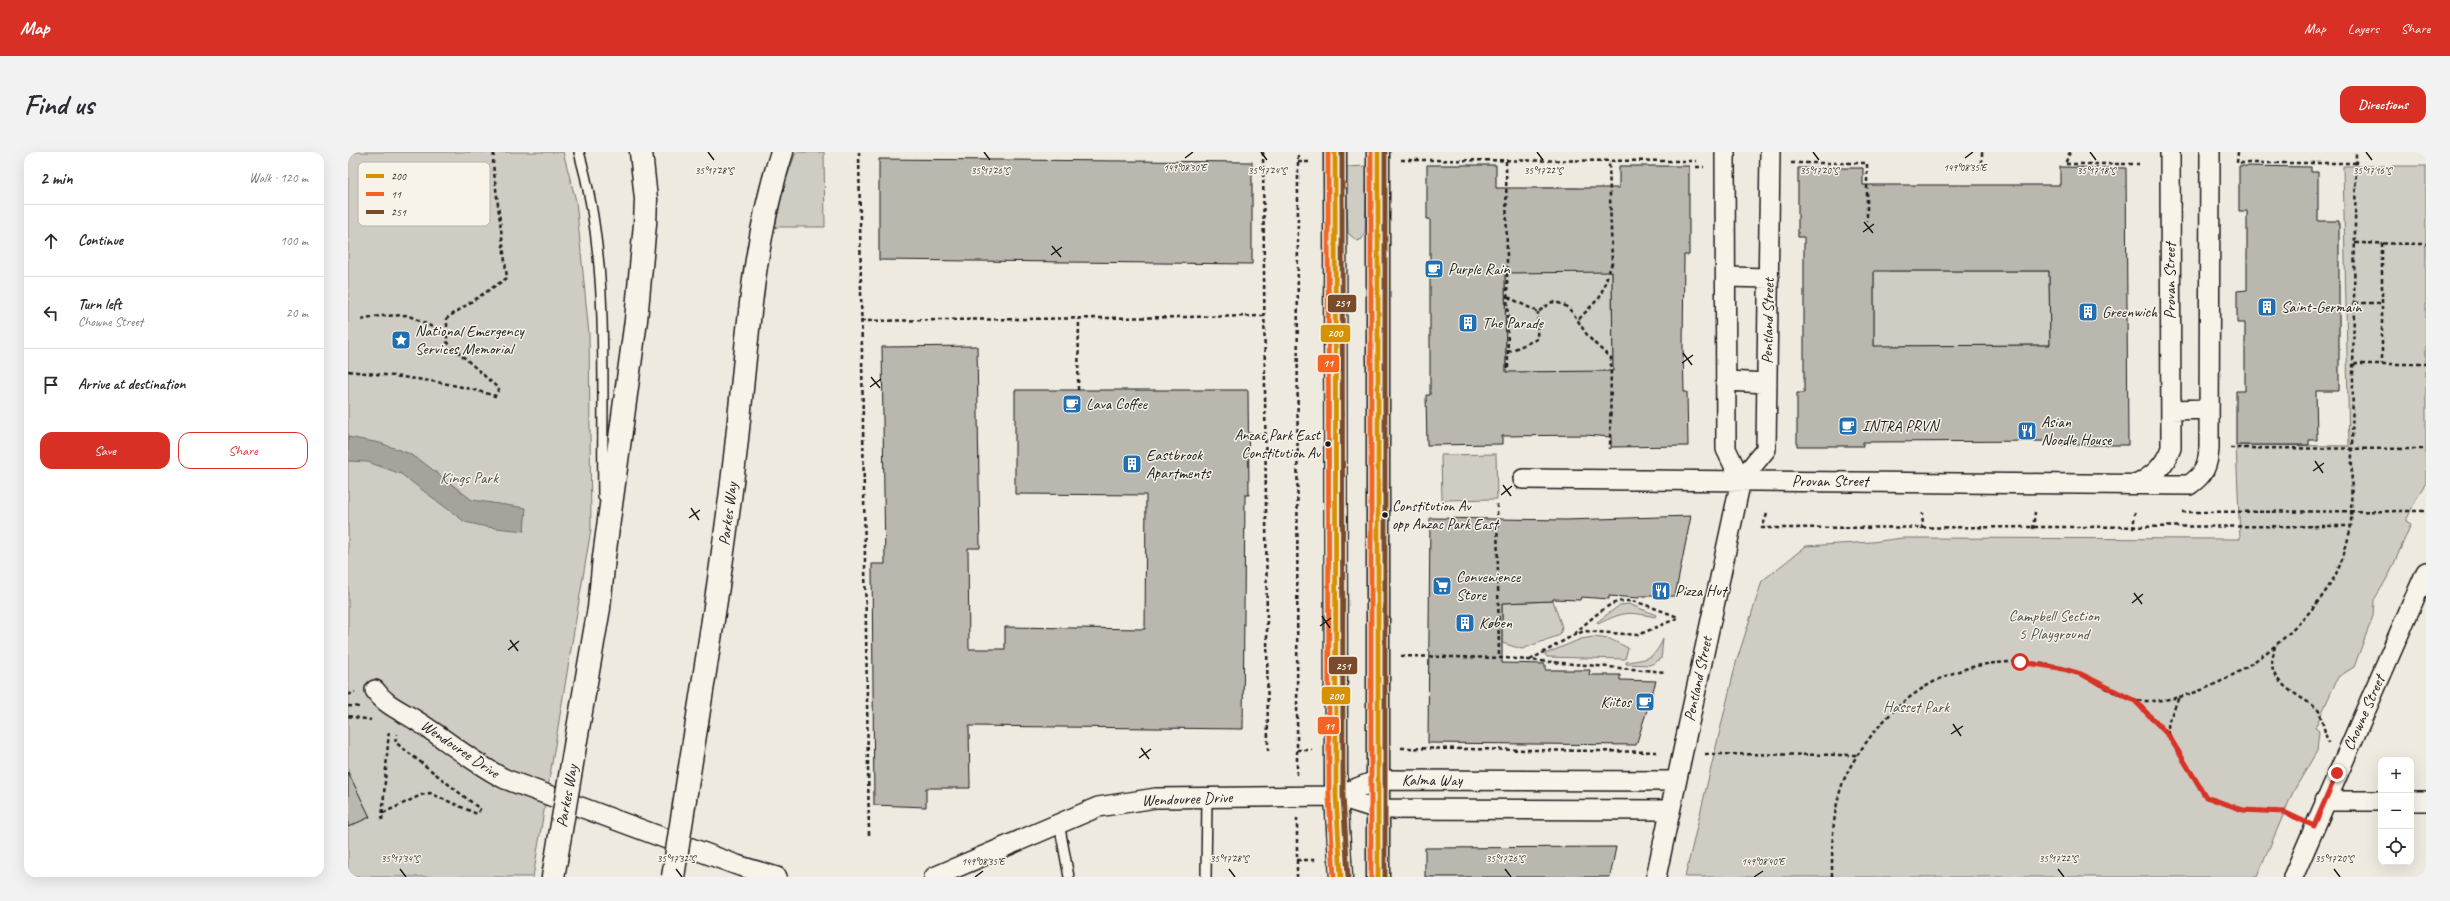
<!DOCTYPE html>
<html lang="en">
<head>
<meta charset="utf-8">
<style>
	body { margin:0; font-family:Caveat,sans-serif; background:#f2f2f3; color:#2b2b33 }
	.controls { position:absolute; right:12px; bottom:12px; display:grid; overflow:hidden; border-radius:8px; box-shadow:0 4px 16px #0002 }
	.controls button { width:36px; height:36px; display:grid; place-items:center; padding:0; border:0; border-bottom:1px solid #e1e1e2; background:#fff; color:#2b2b33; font:20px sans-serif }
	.stop { position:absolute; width:12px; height:12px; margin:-9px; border:3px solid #d93025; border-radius:50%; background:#fff }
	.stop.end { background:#d93025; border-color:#fff; box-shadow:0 1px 4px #0008 }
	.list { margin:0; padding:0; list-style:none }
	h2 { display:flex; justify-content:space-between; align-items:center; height:52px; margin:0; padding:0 16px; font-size:17px }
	h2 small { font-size:13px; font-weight:400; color:#7c7c81 }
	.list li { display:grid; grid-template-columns:26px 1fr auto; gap:12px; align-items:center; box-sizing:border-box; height:72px; padding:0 16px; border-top:1px solid #e1e1e2 }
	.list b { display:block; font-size:15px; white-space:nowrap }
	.list p { margin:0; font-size:13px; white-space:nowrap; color:#7c7c81 }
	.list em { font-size:13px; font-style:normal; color:#7c7c81 }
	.actions { display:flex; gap:8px; padding:12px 16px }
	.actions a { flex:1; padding:9px 0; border:1px solid #d93025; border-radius:12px; text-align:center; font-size:14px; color:#d93025 }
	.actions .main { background:#d93025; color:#fff }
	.icon { flex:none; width:22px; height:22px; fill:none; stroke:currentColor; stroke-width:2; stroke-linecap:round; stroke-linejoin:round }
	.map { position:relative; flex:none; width:2078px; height:725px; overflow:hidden; border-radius:12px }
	header { display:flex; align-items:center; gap:24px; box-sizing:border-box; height:56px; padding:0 20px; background:#d93025; color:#fff }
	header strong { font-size:19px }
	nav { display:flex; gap:22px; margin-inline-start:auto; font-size:14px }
	.intro { display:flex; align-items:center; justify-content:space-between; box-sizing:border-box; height:96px; padding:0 24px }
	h1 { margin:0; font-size:28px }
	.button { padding:10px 18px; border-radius:12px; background:#d93025; color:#fff; font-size:14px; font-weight:700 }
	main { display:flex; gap:24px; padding:0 24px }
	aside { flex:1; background:#fff; border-radius:12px; box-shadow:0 4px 16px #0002 }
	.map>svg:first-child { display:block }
	.green { fill:#cfccc3; stroke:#767470 }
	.water { fill:#a6a39d; stroke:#6f6d69 }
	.building { fill:#bab7af; stroke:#1c1c1c; fill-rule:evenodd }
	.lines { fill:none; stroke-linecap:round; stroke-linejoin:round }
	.service-casing { stroke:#1c1c1c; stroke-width:12 }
	.minor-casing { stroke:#1c1c1c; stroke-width:22 }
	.tertiary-casing { stroke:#1c1c1c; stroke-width:25 }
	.primary-casing { stroke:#1c1c1c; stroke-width:25 }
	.path { stroke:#1c1c1c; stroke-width:2.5; stroke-dasharray:4 3; stroke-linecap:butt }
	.service { stroke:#f7f3e8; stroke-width:9 }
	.minor { stroke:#f7f3e8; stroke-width:19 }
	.tertiary { stroke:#f7f3e8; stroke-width:22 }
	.primary { stroke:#f7f3e8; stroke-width:22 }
	.primary-bridge-casing { stroke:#1c1c1c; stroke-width:25; stroke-linecap:butt }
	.primary-bridge { stroke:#f7f3e8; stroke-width:22 }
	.bus-1-casing { stroke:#f7f3e8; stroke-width:8 }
	.bus-2-casing { stroke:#f7f3e8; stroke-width:8 }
	.bus-3-casing { stroke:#f7f3e8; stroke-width:8 }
	.bus-1 { stroke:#d69104; stroke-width:5 }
	.bus-2 { stroke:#f26522; stroke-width:5 }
	.bus-3 { stroke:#7a4b2a; stroke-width:5 }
	.route { stroke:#d93025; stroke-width:5 }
	.ticks { fill:none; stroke:#1c1c1c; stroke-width:1.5 }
	.bus-dot { fill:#1c1c1c; stroke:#f7f3e8; stroke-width:1.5 }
	.labels { text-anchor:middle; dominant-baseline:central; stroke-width:3; stroke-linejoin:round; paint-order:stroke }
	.bus-label { font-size:15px; fill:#1c1c1c; stroke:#f7f3e8; text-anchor:end }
	.poi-label { font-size:16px; fill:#1c1c1c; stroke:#f7f3e8; text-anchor:start }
	.street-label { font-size:16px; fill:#1c1c1c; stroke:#f7f3e8 }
	.park-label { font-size:16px; fill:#52514e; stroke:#f7f3e8 }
	.key { fill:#f7f3e8; stroke:#b5b2ab; stroke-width:1 }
	.key-label { font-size:11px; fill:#1c1c1c }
	.ticks-label { font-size:10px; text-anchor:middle; fill:#1c1c1c; stroke:#f7f3e8; stroke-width:3; stroke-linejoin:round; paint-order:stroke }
	.line-badge { stroke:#f7f3e8; stroke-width:1.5 }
	.badge-label { font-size:11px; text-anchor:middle; font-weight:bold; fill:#fff }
</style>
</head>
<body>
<header>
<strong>Map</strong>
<nav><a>Map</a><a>Layers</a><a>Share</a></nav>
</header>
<div class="intro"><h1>Find us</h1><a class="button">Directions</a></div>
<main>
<aside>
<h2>2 min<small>Walk · 120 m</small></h2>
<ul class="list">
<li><svg class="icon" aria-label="ahead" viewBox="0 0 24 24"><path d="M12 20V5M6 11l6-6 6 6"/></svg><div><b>Continue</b></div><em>100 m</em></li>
<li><svg class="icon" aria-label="left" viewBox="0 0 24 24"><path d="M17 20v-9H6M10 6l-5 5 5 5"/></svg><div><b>Turn left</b><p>Chowne Street</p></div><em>20 m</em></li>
<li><svg class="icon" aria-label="arrive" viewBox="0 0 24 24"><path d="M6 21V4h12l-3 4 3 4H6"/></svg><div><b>Arrive at destination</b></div></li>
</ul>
<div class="actions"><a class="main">Save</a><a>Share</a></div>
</aside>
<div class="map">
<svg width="2078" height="725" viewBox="0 0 2078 725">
	<rect width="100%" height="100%" fill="#eeeae0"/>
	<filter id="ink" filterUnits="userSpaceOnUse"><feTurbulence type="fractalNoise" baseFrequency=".025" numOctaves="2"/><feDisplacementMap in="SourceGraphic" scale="8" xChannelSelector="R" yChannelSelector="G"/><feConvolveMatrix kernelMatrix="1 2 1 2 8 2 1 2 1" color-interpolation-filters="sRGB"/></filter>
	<g filter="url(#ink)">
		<path class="green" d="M 0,0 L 215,0 L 228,49 L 241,182 L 243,377 L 185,725 L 0,725 Z
			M 448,0 L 476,0 L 477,75 L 427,75 L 436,33 Z
			M 1019,14 L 1017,81 L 1014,87 L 1009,89 L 1000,81 L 998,15 Z
			M 1995,14 L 2078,14 L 2078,331 L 2070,343 L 2058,369 L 2063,372 L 2042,421 L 2026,448 L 2025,464 L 2006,515 L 1990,525 L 1967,576 L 1971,579 L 1969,599 L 1945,640 L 1909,725 L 1337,725 L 1388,511 L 1414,429 L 1458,394 L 1524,390 L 1554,386 L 1892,387 L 1888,293 L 2001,294 Z
			M 1190,36 L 1230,36 L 1231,93 L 1264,111 L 1265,233 L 1158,220 L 1157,110 L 1191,95 Z
			M 1526,112 L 1541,119 L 1701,119 L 1702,193 L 1543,194 L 1526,214 Z
			M 1148,302 L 1149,347 L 1094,348 L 1093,303 Z
			M 1205,449 L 1214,475 L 1212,483 L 1174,497 L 1154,491 L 1154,451 Z
			M 1281,452 L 1308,463 L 1307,465 C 1279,459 1275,460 1250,472 L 1249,470 L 1272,453 Z
			M 1245,485 L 1262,487 L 1280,496 L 1277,507 L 1199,505 L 1197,502 L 1233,487 Z
			M 1315,487 L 1313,507 L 1302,513 L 1278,512 L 1278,510 C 1299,507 1306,508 1315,487 Z"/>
		<path class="water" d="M 0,285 L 32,291 L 60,301 L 76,311 L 124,348 L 178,356 L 176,379 L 139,375 L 117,370 L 53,322 L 20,310 L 0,309 Z"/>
		<path class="building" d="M 531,7 L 904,10 L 904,112 L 531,108 Z
			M 1079,13 L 1148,13 L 1148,36 L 1271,36 L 1271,14 L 1341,14 L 1341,103 L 1336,103 L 1335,197 L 1336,240 L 1339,240 L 1340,294 L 1263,295 L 1263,285 L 1237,283 L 1154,284 L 1154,292 L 1079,293 L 1078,243 L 1082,243 L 1082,67 L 1079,67 ZM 1264,120 L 1265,219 L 1158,220 L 1157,121 Z
			M 1891,14 L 1963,15 L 1963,20 L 1970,20 L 1970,69 L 1991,69 L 1991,239 L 1968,239 L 1969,288 L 1961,288 L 1961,293 L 1888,293 L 1888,239 L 1897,239 L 1897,171 L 1889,171 L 1889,139 L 1899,138 L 1899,59 L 1891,59 Z
			M 1712,15 L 1778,16 L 1780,293 L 1713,293 L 1713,289 L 1515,290 L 1515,294 L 1449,294 L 1449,241 L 1456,241 L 1456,85 L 1450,85 L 1450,16 L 1515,16 L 1515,33 L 1712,33 ZM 1526,119 L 1701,119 L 1702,193 L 1526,194 Z
			M 629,194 L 632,396 L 620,396 L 621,497 L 657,497 L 657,475 L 797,477 L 798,343 L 667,342 L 667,238 L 900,238 L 901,343 L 897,343 L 895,577 L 621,574 L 622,636 L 578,636 L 578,655 L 526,653 L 524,412 L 537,412 L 534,195 Z
			M 1343,364 L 1327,444 L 1291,444 L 1291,446 L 1261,444 L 1261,447 L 1233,445 L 1232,448 L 1205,447 L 1205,449 L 1154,451 L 1154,511 L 1197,512 L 1197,518 L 1242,518 L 1241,523 L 1272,523 L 1272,528 L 1308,529 L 1288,593 L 1080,591 L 1082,366 L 1218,368 Z
			M 0,620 L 22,665 L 0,675 Z
			M 1268,695 L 1262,725 L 1077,725 L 1077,696 Z"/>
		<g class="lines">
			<defs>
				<path id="service" d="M 231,0 C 263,112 253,230 255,345
					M 711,671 L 721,725
					M 858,725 L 859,646"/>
				<path id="minor" d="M 1377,0 L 1378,297 L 1393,328
					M 1378,125 L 1421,126
					M 1378,229 L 1419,231
					M 1823,258 L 1861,257
					M 1175,327 L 1841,333 C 1856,323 1860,314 1861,296 L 1862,0
					M 1790,332 C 1806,323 1816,315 1823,296 L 1822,0
					M 27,538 C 38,554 54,559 69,569 C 99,588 125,611 157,627 L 389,713 L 429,725
					M 988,644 L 1030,628 L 1328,629
					M 1977,649 L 2033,649
					M 2063,649 L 2078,649
					M 586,725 L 750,655 L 808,646 L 988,644 L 1030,657 L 1322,658
					M 1308,725 L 1393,328 L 1418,297 L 1422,0
					M 1945,725 L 2078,420"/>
				<path id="tertiary" d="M 987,0 L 988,644 L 993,725
					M 1030,0 L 1030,725"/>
				<path id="primary" d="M 228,588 L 251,456 L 256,405 L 288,168 L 297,72 L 298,47 L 293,0
					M 341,621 C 358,513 376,405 388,296 C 399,197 403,95 434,0
					M 205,725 L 208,708"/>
			</defs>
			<use href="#service" class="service-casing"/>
			<use href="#minor" class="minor-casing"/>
			<use href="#tertiary" class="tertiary-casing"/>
			<use href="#primary" class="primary-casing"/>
			<path class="path" d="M 511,0 L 521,683
				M 915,0 L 920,599
				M 1634,0 L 1634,17
				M 1722,0 L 1717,12 L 1791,12
				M 1890,0 L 1889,11 L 2008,11
				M 1053,8 L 1348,9
				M 1158,9 L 1160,216
				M 950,10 L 964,10
				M 1443,11 L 1519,11 L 1519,69
				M 1348,15 L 1356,15
				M 2007,91 L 2078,92
				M 2034,91 L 2034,212
				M 1160,145 L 1190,160 L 1204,150 C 1223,151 1228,167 1237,180 C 1244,190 1254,198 1263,206 L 1262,297
				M 2007,151 L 2034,151
				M 1231,167 L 1252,145 L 1264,111 L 1261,9
				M 513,169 L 916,164
				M 99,182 L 99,166 L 159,126 L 145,12 L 146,0
				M 1160,200 L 1189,187 L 1190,160
				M 2006,212 L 2078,212
				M 0,219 C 52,225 97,228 147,244 L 151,237 L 99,190 L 99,182 L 59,163 L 32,164 L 13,168
				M 730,238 L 731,165
				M 901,282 L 918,283
				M 1882,296 L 2078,297
				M 1149,352 L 1151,506
				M 1834,360 L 2078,359
				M 1419,362 L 1414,376 L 2003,374
				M 1144,376 L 1149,376
				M 1574,377 L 1575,361
				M 1685,377 L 1687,360
				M 1785,377 L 1787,360
				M 1226,482 C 1274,439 1271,443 1330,465
				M 1927,494 C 1926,499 1924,507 1924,513 C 1925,534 1957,546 1971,558 L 1980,591
				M 1053,504 L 1157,506 L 1318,520
				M 1182,508 L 1224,484 L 1236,479 L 1290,483 L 1330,466
				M 0,543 L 7,540
				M 1788,549 L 1821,584 L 1858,645 L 1895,658 L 1936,660 L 1948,666
				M 0,554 L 13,555
				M 0,564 L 23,568
				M 1821,583 L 1820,571 L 1831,545
				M 1053,596 L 1312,600
				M 949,598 L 964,598
				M 1357,602 L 1508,603
				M 949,623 L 950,0
				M 35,661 L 73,643 L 82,641 L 129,662 L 132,657 L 47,590 L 49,582
				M 949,666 L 949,725
				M 34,668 L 41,578
				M 949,708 L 969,708
				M 1484,725 C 1484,695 1484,665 1493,636 C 1499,617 1511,600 1523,584 C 1565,530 1624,502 1693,512 C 1707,514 1720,517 1733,523 C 1753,531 1775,549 1798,549 C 1868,550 1954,484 1987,424 C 1995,408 1999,392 2003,374 L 2008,0"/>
			<use href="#service" class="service"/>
			<use href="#minor" class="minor"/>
			<use href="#tertiary" class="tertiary"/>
			<use href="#primary" class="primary"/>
			<defs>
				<path id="primary-bridge" d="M 208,708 L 228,588
					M 325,725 L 341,621"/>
			</defs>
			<use href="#primary-bridge" class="primary-bridge-casing"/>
			<use href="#primary-bridge" class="primary-bridge"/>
			<defs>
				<path id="bus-1" d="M 987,0 L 988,644 L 993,725
					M 1030,0 L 1030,725"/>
				<path id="bus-2" d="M 980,0 L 981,644 L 986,725
					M 1023,0 L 1023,725"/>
				<path id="bus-3" d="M 994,0 L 995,644 L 1000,725
					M 1037,0 L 1037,725"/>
			</defs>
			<use href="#bus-1" class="bus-1-casing"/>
			<use href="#bus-2" class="bus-2-casing"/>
			<use href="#bus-3" class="bus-3-casing"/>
			<use href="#bus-1" class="bus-1"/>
			<use href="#bus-2" class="bus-2"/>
			<use href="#bus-3" class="bus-3"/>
		</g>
	</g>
	<g class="lines" filter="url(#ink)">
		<path class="route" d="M 1672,510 L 1712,516 L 1733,522 L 1787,549 L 1821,584 L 1858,645 L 1895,658 L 1936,660 L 1966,674 L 1989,621"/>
	</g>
	<path class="ticks" d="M 360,0 L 366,8M 636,0 L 642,8M 913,0 L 919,8M 1189,0 L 1195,8M 1465,0 L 1471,8M 1742,0 L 1748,8M 2018,0 L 2024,8M 837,6 L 845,0M 1617,6 L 1625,0M 1516,70 L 1525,81M 1515,80 L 1526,72M 704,94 L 713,105M 703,103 L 714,95M 1335,201 L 1344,213M 1334,211 L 1345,203M 523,225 L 532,236M 522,235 L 533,227M 1967,309 L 1975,321M 1965,319 L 1976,311M 1155,333 L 1163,344M 1153,343 L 1164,334M 343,356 L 351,368M 341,366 L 352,358M 1786,441 L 1794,452M 1784,451 L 1795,442M 974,464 L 982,476M 972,474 L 983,466M 162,488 L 170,499M 160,498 L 171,489M 1605,572 L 1613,584M 1603,582 L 1615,574M 793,596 L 801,607M 791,606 L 803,597M 52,717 L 58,725M 328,717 L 334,725M 881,717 L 887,725M 1157,717 L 1163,725M 1710,717 L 1716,725M 1986,717 L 1992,725M 627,725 L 635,719M 1406,725 L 1415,719"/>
	<defs>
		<symbol id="cafe-square" viewBox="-11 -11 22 22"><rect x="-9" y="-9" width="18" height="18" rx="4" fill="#1f6fb2" stroke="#f7f3e8"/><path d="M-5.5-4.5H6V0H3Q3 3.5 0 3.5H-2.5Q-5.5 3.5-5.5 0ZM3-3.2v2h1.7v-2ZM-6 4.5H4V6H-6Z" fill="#fff"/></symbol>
		<symbol id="building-square" viewBox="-11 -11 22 22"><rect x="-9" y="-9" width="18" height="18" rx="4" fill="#1f6fb2" stroke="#f7f3e8"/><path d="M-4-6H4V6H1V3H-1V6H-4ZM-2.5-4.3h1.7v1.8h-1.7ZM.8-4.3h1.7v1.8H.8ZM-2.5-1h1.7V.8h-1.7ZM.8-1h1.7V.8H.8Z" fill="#fff"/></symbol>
		<symbol id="sight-square" viewBox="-11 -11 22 22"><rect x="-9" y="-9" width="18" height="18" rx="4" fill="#1f6fb2" stroke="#f7f3e8"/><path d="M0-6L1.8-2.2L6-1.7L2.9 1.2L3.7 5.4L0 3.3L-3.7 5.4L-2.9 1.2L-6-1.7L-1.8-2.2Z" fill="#fff"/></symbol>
		<symbol id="restaurant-square" viewBox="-11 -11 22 22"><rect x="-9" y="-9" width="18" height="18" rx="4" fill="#1f6fb2" stroke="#f7f3e8"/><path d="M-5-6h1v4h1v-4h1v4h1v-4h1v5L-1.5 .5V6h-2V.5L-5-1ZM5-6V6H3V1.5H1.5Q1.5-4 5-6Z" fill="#fff"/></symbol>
		<symbol id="supermarket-square" viewBox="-11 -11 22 22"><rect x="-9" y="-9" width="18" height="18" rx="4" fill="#1f6fb2" stroke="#f7f3e8"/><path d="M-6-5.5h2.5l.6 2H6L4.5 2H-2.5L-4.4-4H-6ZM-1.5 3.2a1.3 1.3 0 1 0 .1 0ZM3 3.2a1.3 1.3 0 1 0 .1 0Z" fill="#fff"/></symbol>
	</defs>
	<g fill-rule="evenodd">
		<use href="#cafe-square" x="1075" y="106" width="22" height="22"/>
		<use href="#building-square" x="1908" y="144" width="22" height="22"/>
		<use href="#building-square" x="1729" y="149" width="22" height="22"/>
		<use href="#building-square" x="1109" y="160" width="22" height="22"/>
		<use href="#sight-square" x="42" y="177" width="22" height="22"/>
		<use href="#cafe-square" x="713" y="241" width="22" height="22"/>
		<use href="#cafe-square" x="1489" y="263" width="22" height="22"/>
		<use href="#restaurant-square" x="1668" y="268" width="22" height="22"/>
		<use href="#building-square" x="773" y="301" width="22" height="22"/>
		<use href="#supermarket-square" x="1083" y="423" width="22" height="22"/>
		<use href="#restaurant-square" x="1302" y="428" width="22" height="22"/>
		<use href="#building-square" x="1106" y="460" width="22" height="22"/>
		<use href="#cafe-square" x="1286" y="539" width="22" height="22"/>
	</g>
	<g class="bus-dot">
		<circle cx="980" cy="292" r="3.5"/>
		<circle cx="1037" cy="363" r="3.5"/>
	</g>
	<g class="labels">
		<g class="bus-label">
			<text x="972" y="283">Anzac Park East<tspan x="972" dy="18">Constitution Av</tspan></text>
			<text x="1044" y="354" text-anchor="start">Constitution Av<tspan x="1044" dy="18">opp Anzac Park East</tspan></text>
		</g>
		<g class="poi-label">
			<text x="1100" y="117">Purple Rain</text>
			<text x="1933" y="155">Saint-Germain</text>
			<text x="1754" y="160">Greenwich</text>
			<text x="1134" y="171">The Parade</text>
			<text x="67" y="179">National Emergency<tspan x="67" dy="18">Services Memorial</tspan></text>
			<text x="738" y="252">Lava Coffee</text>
			<text x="1693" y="270">Asian<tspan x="1693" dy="18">Noodle House</tspan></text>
			<text x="1514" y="274">INTRA PRVN</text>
			<text x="798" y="303">Eastbrook<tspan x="798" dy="18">Apartments</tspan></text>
			<text x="1108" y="425">Convenience<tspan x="1108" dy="18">Store</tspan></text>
			<text x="1327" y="439">Pizza Hut</text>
			<text x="1131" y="471">Køben</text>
			<text x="1283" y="550" text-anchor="end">Kiitos</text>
		</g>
		<g class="street-label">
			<text transform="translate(1822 129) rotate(-90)">Provan Street</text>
			<text transform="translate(1420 169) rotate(-89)">Pentland Street</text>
			<text x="1482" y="329">Provan Street</text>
			<text transform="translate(380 362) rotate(-83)">Parkes Way</text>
			<text transform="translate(1350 527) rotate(-78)">Pentland Street</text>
			<text transform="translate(2016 561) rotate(-66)">Chowne Street</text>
			<text transform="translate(112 597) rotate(34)">Wendouree Drive</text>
			<text x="1084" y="628">Kalma Way</text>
			<text transform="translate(219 644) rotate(-80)">Parkes Way</text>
			<text transform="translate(839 647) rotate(-2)">Wendouree Drive</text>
		</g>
		<g class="park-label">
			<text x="121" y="326">Kings Park</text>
			<text x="1706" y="464">Campbell Section<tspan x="1706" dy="18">5 Playground</tspan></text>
			<text x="1568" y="555">Hasset Park</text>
		</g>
	</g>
	<rect x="10" y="10" width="132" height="64" rx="6" class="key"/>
	<rect x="18" y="22" width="18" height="4" fill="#d69104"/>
	<rect x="18" y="40" width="18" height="4" fill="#f26522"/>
	<rect x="18" y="58" width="18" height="4" fill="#7a4b2a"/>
	<g class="key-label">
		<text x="43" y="28">200</text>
		<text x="43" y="46">11</text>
		<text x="43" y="64">251</text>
	</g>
	<g class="ticks-label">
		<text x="837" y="19">149°08'30"E</text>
		<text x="1617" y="19">149°08'35"E</text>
		<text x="366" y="22">35°17'28"S</text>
		<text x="919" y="22">35°17'24"S</text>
		<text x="1195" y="22">35°17'22"S</text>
		<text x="1471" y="22">35°17'20"S</text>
		<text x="642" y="22">35°17'26"S</text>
		<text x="1748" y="22">35°17'18"S</text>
		<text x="2024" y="22">35°17'16"S</text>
		<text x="52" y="710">35°17'34"S</text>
		<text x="328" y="710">35°17'32"S</text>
		<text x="881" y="710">35°17'28"S</text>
		<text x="1157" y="710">35°17'26"S</text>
		<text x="1710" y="710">35°17'22"S</text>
		<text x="1986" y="710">35°17'20"S</text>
		<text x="635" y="713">149°08'35"E</text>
		<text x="1415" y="713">149°08'40"E</text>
	</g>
	<g class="line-badge">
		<rect x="979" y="142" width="30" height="19" rx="4" fill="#7a4b2a"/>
		<rect x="972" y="172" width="31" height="19" rx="4" fill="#d69104"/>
		<rect x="969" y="202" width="23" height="19" rx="4" fill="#f26522"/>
		<rect x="980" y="504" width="30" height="19" rx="4" fill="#7a4b2a"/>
		<rect x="973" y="534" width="30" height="19" rx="4" fill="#d69104"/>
		<rect x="969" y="564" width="23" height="19" rx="4" fill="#f26522"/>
	</g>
	<g class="badge-label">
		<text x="994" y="155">251</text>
		<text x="987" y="185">200</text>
		<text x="980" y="215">11</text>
		<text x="995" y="518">251</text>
		<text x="988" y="548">200</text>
		<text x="981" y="578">11</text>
	</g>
</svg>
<div class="controls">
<button>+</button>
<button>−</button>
<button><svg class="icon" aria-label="locate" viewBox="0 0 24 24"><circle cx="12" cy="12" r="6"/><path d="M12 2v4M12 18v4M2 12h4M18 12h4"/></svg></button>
</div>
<div class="stop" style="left:1672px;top:510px"></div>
<div class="stop end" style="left:1989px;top:621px"></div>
</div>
</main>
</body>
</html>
